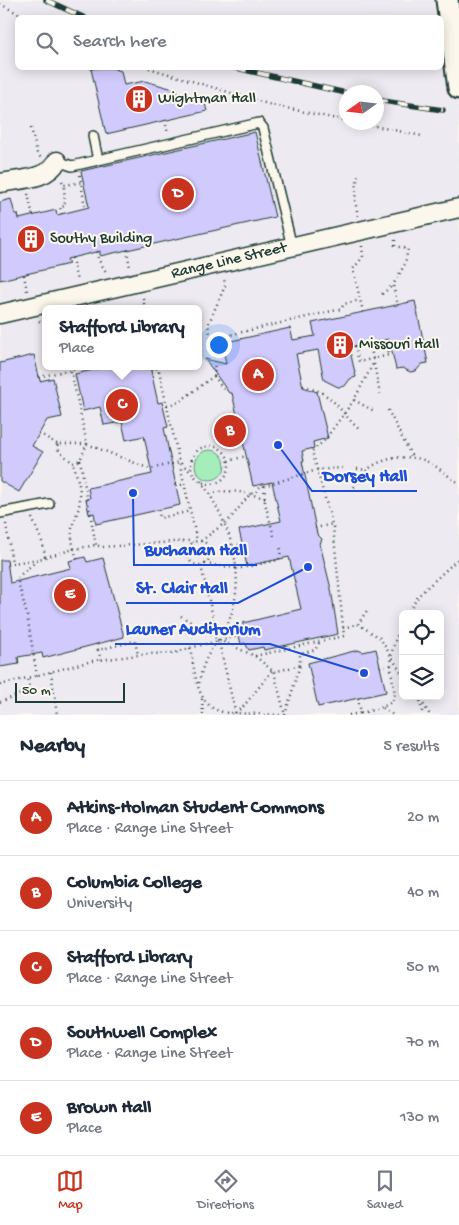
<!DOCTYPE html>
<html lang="en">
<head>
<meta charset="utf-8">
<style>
	body { margin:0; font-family:"Gochi Hand",sans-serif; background:#f2f2f3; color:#1f2937 }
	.controls { position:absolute; right:15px; bottom:15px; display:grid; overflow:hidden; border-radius:8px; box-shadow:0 2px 12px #0003 }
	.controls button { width:45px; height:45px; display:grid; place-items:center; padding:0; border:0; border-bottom:1px solid #e0e1e3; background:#fff; color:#1f2937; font:25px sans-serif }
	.compass { position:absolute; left:339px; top:85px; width:45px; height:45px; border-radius:50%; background:#fff; box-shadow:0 2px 12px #0003; rotate:256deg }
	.scale { position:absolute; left:15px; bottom:12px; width:110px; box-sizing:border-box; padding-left:5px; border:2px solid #1f3d34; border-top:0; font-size:14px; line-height:18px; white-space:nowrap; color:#1f3d34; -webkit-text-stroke:4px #fbf7ec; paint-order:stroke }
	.you { position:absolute; left:218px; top:344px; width:18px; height:18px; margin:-12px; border:4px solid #fff; border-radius:50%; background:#1a73e8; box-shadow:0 0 0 8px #1a73e833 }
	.badge { display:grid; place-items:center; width:32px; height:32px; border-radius:50%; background:#c8321e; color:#fff; font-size:16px; font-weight:700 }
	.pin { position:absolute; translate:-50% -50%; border:2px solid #fff; box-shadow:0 1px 5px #0006 }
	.popup { position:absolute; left:42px; top:305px; width:160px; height:65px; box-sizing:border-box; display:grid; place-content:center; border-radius:8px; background:#fff; filter:drop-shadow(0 1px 4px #0005); font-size:16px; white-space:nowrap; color:#747a83 }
	.popup b { font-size:19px; color:#1f2937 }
	.popup::after { content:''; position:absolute; left:50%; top:100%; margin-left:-10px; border:10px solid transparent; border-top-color:#fff }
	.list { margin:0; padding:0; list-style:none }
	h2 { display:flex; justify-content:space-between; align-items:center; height:65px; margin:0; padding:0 20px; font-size:21px }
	h2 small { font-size:16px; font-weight:400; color:#747a83 }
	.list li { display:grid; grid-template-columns:32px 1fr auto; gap:15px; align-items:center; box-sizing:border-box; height:75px; padding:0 20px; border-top:1px solid #e0e1e3 }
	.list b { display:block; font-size:19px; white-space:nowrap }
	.list p { margin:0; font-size:16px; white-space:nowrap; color:#747a83 }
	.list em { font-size:16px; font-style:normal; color:#747a83 }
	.icon { flex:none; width:28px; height:28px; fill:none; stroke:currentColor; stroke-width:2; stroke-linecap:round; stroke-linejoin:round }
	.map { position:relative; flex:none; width:459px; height:715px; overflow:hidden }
	.search { position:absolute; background:#fff; box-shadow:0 2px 12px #0003; left:15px; right:15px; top:15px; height:55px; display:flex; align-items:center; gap:12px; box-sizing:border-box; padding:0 18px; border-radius:8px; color:#747a83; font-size:19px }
	.sheet { height:440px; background:#fff }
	nav { display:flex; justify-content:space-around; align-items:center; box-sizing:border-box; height:70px; border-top:1px solid #e0e1e3; background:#fff; font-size:14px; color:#747a83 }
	nav a { display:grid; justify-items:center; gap:2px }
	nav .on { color:#c8321e }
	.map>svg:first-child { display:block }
	.built { fill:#eeeaf1; fill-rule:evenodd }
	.green { fill:#a5eebc; stroke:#629678 }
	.building { fill:#d1cafc; stroke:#1f3d34 }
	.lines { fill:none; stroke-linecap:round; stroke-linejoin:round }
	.service-casing { stroke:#1f3d34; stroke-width:12 }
	.minor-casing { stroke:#1f3d34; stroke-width:21 }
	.tertiary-casing { stroke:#1f3d34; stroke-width:25 }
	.path { stroke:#1f3d34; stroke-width:2.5; stroke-dasharray:1 4; stroke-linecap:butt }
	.service { stroke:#fbf7ec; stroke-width:9 }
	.minor { stroke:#fbf7ec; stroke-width:18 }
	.tertiary { stroke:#fbf7ec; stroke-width:21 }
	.rail-casing { stroke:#1f3d34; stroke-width:5.5 }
	.rail { stroke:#fbf7ec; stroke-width:4; stroke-dasharray:11; stroke-linecap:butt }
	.labels { text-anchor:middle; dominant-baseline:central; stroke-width:4; stroke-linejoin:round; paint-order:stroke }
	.poi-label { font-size:16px; fill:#1f3d34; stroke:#fbf7ec; text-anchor:start }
	.street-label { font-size:16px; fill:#1f3d34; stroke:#fbf7ec }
	.leader { fill:none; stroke:#1d4ed8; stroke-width:2 }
	.callout-dot { fill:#1d4ed8; stroke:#fbf7ec; stroke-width:2 }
	.callout-label { font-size:18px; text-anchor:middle; font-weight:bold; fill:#1d4ed8; stroke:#fbf7ec; stroke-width:4; stroke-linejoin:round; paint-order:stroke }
</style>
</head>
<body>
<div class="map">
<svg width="459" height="715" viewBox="0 0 459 715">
	<rect width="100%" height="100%" fill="#fbf7ec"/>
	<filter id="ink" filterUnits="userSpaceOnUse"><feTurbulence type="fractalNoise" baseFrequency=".02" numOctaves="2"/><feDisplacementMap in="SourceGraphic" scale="10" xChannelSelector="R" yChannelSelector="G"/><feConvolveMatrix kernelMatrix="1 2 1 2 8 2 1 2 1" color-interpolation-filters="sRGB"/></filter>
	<g filter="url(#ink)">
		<path class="built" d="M 0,0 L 459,0 L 459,715 L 0,715 ZM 18,18 L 442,18 L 442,68 L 18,68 ZM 346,92 L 376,92 L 376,122 L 346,122 ZM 46,309 L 198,309 L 198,366 L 46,366 ZM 403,614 L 440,614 L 440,696 L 403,696 Z"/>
		<path class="green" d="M195 465a15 15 0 1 1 30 0a15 15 0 1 1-30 0Z"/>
		<path class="building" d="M 100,68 L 112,68 L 121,71 L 124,85 L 145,81 L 177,90 L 180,101 L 203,96 L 207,111 L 106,134 L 91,69 Z
			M 255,132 L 275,217 L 100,256 L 100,251 L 67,259 L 69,264 L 0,280 L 0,202 L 11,199 L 15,214 L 18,214 L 19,219 L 56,210 L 57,215 L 89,207 L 81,171 Z
			M 415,301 L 428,363 L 422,364 L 416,371 L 410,372 L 403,368 L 396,369 L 389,339 L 349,347 L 356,377 L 350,379 L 345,386 L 338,387 L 324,380 L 318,350 L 296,354 L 303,387 L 317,392 L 328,438 L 313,442 L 314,448 L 302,451 L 304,461 L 302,461 L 317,534 L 322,539 L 320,544 L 331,589 L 338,634 L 264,650 L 263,647 L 249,650 L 245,643 L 241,644 L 238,632 L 242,630 L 243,623 L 301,609 L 289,557 L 247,566 L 239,530 L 281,521 L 272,482 L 253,486 L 232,393 L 229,393 L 205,359 L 226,364 L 222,343 L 290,328 L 293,340 L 315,336 L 312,323 Z
			M 34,355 L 40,381 L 53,378 L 62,417 L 47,420 L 32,446 L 43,452 L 19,492 L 0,481 L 0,363 Z
			M 110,366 L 150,366 L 158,403 L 162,402 L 168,427 L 164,428 L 180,505 L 96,524 L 94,513 L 89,514 L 86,499 L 90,498 L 88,488 L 152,474 L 144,436 L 126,440 L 122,422 L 104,425 L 100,407 L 83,411 L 75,374 Z
			M 85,557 L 87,562 L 103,558 L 124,637 L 43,658 L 42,653 L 18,657 L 19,664 L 0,667 L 0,560 L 7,560 L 10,583 L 71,568 L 69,561 Z
			M 376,649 L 386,692 L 318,707 L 308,663 L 358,650 L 363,652 Z"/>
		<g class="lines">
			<defs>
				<path id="service" d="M 93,136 L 98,160
					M 57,161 L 72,166 L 259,123 L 263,128 L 292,247
					M 0,513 L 49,504"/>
				<g id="minor">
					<path d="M 0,183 C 19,179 48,180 57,161"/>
					<path id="s1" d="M 0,314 L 459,208"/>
				</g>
				<path id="tertiary" d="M 447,0 L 459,88"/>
			</defs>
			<use href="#service" class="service-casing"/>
			<use href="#minor" class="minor-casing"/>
			<use href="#tertiary" class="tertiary-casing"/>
			<path class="path" d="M 0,4 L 27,18
				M 149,68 L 268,104 L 346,121
				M 165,120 L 168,134
				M 356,122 L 422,136
				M 31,128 L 37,153 L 41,158
				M 80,175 L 85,208
				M 62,181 L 64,185 L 84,182
				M 28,194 L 33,216
				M 62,214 L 60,207 L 65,206 L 64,185
				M 358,216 L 355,200 L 358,173
				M 395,240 L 395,246 L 408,249 L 405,264 L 393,285 L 398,305
				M 362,246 L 363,257 L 353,269 L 363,312
				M 127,250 L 130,268
				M 97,252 L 98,259 L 106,272
				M 72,258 L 77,281
				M 24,275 L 27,291
				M 382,294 L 393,285
				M 143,298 L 145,309
				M 39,321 L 46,325
				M 212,339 L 341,309 L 344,304 L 360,300
				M 370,343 L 373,359
				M 355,346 L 359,362 L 389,355 L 386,340
				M 374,364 L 380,394
				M 70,366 L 87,444 L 150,469 L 180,462 L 196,477
				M 95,366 L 95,370
				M 158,366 L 197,541
				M 151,370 L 159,368
				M 214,376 L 224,390 L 227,390
				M 39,377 L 86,366
				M 303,386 C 335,393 339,412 360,430
				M 354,400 L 374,411
				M 167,405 L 179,402 L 214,376 L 215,354 L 208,325 L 225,286 L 224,278
				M 388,410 L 412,457
				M 39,433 L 57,444 L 87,444 L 80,460 L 73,463 L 59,451 L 57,444
				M191 465a19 19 0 1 1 38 0a19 19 0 1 1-38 0Z
				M 80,460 L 96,545
				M 228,461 L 246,456
				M 357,469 L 367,470
				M 201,481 C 233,528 253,587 219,640 L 255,656 L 274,672 L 300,665 L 300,654 L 315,650 L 319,643
				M 176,486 L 185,484
				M 264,486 L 265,503 L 274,536
				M 354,487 C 358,482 361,476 366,471 C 380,458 408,453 426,461 C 438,466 447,476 459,483
				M 210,494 C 231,488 245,493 265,498
				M 158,510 L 160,518 L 191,511
				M 32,518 L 43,544 L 45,557
				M 6,524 L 12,563
				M 315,528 L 333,524
				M187 553a12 12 0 1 1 24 0a12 12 0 1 1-24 0Z
				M 201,541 L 230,519 L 250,494 L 254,493 L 260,487 L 317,470 L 342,468
				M 233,546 L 242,544
				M 77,559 L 74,549 L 96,545 L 102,547 L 188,541 L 193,542
				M 7,564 L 38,559
				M 205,564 L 236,568
				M 201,566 L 236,715
				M 236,569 L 279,560 L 281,551 L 280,545
				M 409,611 L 419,595 L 459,558
				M 181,616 L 219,640
				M 358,624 L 380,638 L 403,676
				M 343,628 L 358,624 L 368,609
				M 96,644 L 98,650 L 135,641 L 138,655
				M 190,648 C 197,678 195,714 235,713
				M 98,650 L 101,660
				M 255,656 L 344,636 L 333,527 L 312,451 L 324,441 L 354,400 L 374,362
				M 380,667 L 392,665
				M 272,671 L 243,707 L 235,713 L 281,715
				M 51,672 L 57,715
				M 274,672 L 285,715
				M 37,676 L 27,615 L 18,581 L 19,576 L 39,559 L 74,549 C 67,521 78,522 80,499 C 81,487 76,474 73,463
				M 199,683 C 202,667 207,653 218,641
				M 0,685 L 92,661 L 146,654 L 175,653 L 189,648 L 239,636
				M 418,696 L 430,715
				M 358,698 L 361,713 C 410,701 391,698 391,661 C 391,649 397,637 401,626
				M 202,699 L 203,715
				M 420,701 L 423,715
				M 0,702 L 26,692 L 29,687 L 27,678
				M 383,708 L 393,715
				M 285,715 L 300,665
				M 349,715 L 361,713"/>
			<use href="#service" class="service"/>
			<use href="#minor" class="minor"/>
			<use href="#tertiary" class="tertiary"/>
			<defs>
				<path id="rail" d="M 46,0 L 85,18
					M 236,68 L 346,93
					M 376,100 L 443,110"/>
			</defs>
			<use href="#rail" class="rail-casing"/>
			<use href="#rail" class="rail"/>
		</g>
	</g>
	<defs>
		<symbol id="building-disc" viewBox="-11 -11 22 22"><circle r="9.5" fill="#c8321e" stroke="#fbf7ec"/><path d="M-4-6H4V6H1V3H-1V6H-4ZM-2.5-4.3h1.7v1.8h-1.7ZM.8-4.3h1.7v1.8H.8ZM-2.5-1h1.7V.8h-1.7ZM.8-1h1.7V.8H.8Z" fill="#fff"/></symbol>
	</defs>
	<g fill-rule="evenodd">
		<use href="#building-disc" x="123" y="83" width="32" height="32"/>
		<use href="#building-disc" x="15" y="223" width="32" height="32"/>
		<use href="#building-disc" x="324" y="329" width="32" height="32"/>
	</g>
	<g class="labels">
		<g class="poi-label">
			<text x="158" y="99">Wightman Hall</text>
			<text x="50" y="239">Southy Building</text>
			<text x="359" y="345">Missouri Hall</text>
		</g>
		<g class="street-label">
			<text stroke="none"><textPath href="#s1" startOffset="235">Range Line Street</textPath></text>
		</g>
	</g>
	<path class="leader" d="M278 445L312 491H417M133 493L134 565H257M308 567L238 603H126M364 673L270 644H115"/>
	<g class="callout-dot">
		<circle cx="278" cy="445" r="5"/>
		<circle cx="133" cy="493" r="5"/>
		<circle cx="308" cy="567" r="5"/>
		<circle cx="364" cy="673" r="5"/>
	</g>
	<g class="callout-label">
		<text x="365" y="481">Dorsey Hall</text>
		<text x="196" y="555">Buchanan Hall</text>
		<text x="182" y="593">St. Clair Hall</text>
		<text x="193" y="634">Launer Auditorium</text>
	</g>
</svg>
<div class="controls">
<button><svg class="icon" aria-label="locate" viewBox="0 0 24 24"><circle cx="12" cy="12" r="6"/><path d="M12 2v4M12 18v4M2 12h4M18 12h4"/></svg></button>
<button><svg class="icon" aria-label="layers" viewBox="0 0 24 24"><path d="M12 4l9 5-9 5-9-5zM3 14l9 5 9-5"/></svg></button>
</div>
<svg class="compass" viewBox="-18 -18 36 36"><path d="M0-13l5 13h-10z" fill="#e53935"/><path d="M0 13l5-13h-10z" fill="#747a83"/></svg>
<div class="scale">50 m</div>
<div class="you"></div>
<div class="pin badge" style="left:258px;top:375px">A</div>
<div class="pin badge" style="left:230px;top:431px">B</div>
<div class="pin badge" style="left:122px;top:405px">C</div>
<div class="popup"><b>Stafford Library</b>Place</div>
<div class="pin badge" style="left:178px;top:194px">D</div>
<div class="pin badge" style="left:70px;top:595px">E</div>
<div class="search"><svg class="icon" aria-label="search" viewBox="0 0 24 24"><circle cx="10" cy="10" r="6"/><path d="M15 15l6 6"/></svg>Search here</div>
</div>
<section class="sheet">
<h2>Nearby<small>5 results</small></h2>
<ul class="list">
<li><span class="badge">A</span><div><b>Atkins-Holman Student Commons</b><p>Place · Range Line Street</p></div><em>20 m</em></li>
<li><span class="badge">B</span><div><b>Columbia College</b><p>University</p></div><em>40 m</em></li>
<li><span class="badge">C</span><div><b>Stafford Library</b><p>Place · Range Line Street</p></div><em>50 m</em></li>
<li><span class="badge">D</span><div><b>Southwell Complex</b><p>Place · Range Line Street</p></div><em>70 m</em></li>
<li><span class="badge">E</span><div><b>Brown Hall</b><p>Place</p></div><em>130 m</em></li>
</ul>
</section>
<nav>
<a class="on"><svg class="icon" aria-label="map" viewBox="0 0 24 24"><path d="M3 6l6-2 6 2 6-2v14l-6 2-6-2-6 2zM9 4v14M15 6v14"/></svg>Map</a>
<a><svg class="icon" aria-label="directions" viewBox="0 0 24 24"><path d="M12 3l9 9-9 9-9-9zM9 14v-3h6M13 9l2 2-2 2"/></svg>Directions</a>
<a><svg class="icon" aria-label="saved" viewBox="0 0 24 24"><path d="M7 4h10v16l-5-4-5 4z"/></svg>Saved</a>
</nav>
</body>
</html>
